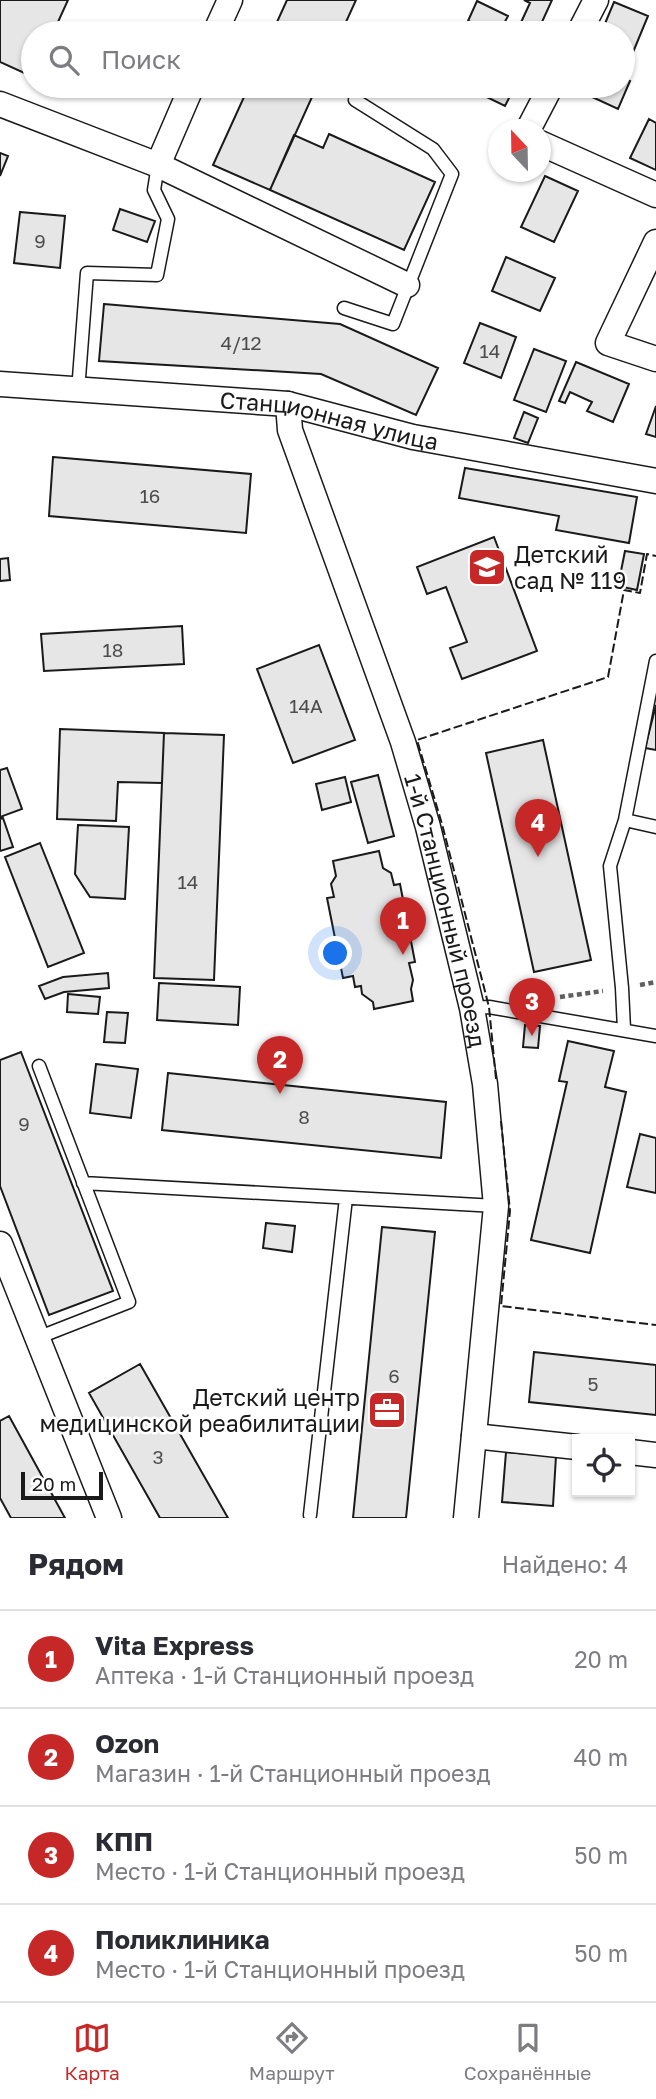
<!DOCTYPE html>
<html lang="ru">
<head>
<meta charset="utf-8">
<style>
	body { margin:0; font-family:"Golos Text",sans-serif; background:#f2f2f3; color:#2b2b33 }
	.controls { position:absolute; right:21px; bottom:21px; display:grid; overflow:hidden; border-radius:0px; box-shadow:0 2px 5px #0004 }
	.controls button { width:63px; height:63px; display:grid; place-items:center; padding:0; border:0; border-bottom:2px solid #e1e1e2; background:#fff; color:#2b2b33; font:35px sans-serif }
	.compass { position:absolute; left:488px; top:119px; width:63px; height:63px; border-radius:50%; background:#fff; box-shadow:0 2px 5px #0004; rotate:338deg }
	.scale { position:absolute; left:21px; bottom:18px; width:82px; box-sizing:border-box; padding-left:7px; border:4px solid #1a1a1a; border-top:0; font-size:19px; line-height:24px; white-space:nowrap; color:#1a1a1a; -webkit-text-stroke:5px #fff; paint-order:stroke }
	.you { position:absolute; left:336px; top:954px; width:24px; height:24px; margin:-18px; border:5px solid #fff; border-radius:50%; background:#1a73e8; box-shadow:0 0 0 10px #1a73e833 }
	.badge { display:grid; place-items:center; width:46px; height:46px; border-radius:50%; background:#c62828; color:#fff; font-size:23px; font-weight:700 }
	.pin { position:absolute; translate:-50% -58px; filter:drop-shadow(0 2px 4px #0008) }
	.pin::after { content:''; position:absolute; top:37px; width:24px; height:21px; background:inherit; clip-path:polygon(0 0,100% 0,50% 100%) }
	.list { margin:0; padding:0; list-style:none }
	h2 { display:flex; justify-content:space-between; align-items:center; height:91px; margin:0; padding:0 28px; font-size:30px }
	h2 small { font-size:23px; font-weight:400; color:#7c7c81 }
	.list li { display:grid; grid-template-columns:46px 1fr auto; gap:21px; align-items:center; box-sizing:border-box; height:98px; padding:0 28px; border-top:2px solid #e1e1e2 }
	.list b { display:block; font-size:26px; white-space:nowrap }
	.list p { margin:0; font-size:23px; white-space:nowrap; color:#7c7c81 }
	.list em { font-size:23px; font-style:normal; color:#7c7c81 }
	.icon { flex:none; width:38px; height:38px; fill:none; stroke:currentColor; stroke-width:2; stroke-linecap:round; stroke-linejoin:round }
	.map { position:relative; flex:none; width:656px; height:1518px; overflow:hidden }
	.search { position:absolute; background:#fff; box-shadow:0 2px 5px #0004; left:21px; right:21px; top:21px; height:77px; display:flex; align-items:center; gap:18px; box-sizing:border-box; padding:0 24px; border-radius:38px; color:#7c7c81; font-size:26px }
	.sheet { height:483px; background:#fff }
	nav { display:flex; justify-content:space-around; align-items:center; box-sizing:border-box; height:98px; border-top:2px solid #e1e1e2; background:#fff; font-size:19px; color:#7c7c81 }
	nav a { display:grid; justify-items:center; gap:4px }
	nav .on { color:#c62828 }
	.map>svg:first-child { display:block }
	.building { fill:#e6e6e6; stroke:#1a1a1a; stroke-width:2 }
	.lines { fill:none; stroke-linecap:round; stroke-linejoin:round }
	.service-casing { stroke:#1a1a1a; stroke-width:15 }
	.minor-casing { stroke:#1a1a1a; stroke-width:27 }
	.path { stroke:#5f5f5f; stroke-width:4.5; stroke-dasharray:5 3.5; stroke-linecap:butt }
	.service { stroke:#fff; stroke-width:12 }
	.minor { stroke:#fff; stroke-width:24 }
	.fence { stroke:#1a1a1a; stroke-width:2; stroke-dasharray:9 3.5; stroke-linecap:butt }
	.labels { text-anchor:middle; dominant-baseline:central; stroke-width:5; stroke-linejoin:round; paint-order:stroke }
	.number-label { font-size:19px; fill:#4d4d4d }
	.street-label { font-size:23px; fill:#1a1a1a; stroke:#fff }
	.poi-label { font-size:23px; fill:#1a1a1a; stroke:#fff; text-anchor:start }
</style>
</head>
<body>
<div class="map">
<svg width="656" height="1518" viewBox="0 0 656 1518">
	<rect width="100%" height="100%" fill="#fff"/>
	<path class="building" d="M 0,0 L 68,0 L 53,33 L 33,33 L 33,77 L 0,62 Z
		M 287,0 L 356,0 L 341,33 L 272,33 Z
		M 524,0 L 552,0 L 537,33 L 517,31 L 530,3 Z
		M 477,1 L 508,16 L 499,33 L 468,21 Z
		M 614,2 L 648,16 L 629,62 L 623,60 L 623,33 L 601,33 Z
		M 623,78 L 630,81 L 618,109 L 577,90 L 579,86 L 623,86 Z
		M 249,86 L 317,86 L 270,190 L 213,165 Z
		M 470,86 L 515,86 L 505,106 L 468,88 Z
		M 649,119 L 656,123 L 656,170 L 630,158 Z
		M 329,134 L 435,182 L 404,250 L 270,190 L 294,135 L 323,148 Z
		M 0,153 L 8,156 L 0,176 Z
		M 545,176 L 578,191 L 554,242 L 521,227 Z
		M 120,209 L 155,221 L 147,242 L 113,230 Z
		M 20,212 L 65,216 L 60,268 L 14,263 Z
		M 506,257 L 555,278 L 540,311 L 492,291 Z
		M 104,304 L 340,324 L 438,368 L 416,415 L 321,374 L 99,361 Z
		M 480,323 L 516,337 L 501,378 L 464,363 Z
		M 534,349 L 566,361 L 546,412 L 514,400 Z
		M 576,362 L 629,384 L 613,422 L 587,411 L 592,402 L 570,392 L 565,403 L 559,401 Z
		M 656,406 L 656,437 L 646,434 Z
		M 524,412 L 538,418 L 528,443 L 514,438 Z
		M 53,457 L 251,474 L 246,533 L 49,516 Z
		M 465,468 L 637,497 L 629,543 L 556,530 L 559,516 L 459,498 Z
		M 494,537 L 537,651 L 462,679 L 450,648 L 467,642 L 446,587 L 427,594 L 417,567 Z
		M 625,551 L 644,554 L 637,590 L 618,586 Z
		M 8,558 L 10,580 L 0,581 L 0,559 Z
		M 182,626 L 184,664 L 44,671 L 41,634 Z
		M 319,645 L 355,740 L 293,763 L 257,669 Z
		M 656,705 L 656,750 L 645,748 Z
		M 60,729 L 164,733 L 162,783 L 118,782 L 116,821 L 57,819 Z
		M 164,733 L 224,735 L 214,980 L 154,978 Z
		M 543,740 L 591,960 L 534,972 L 486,753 Z
		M 7,768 L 22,809 L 0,817 L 0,770 Z
		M 378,775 L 394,836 L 368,843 L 351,782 Z
		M 345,777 L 351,802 L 322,810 L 316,784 Z
		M 3,818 L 13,847 L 0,851 L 0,819 Z
		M 78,825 L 129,827 L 125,899 L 90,897 L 75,874 Z
		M 40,843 L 84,953 L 48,967 L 5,857 Z
		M 379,851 L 383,868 L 391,873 L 394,885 L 400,884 L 415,962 L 409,963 L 413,980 L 411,989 L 413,1001 L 374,1009 L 373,1002 L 362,994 L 361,986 L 355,987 L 353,976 L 343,978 L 327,898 L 334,897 L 331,884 L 336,876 L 333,861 Z
		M 108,973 L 109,988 L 64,992 L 45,999 L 39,986 L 63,977 Z
		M 159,983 L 240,987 L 238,1025 L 157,1020 Z
		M 68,994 L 100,997 L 98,1014 L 67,1012 Z
		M 107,1012 L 128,1013 L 125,1043 L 104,1042 Z
		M 525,1025 L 540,1026 L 538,1048 L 523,1047 Z
		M 568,1041 L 614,1051 L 605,1087 L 626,1092 L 590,1253 L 531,1240 L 567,1082 L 559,1081 Z
		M 21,1052 L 113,1291 L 49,1315 L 0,1186 L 0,1060 Z
		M 96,1064 L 138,1069 L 131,1118 L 90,1113 Z
		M 168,1073 L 446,1102 L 441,1158 L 162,1130 Z
		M 640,1134 L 656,1138 L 656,1193 L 627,1187 Z
		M 266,1223 L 295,1226 L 292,1252 L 263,1248 Z
		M 382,1227 L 435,1232 L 406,1518 L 353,1518 Z
		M 534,1352 L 656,1365 L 656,1415 L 529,1402 Z
		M 140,1364 L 228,1518 L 160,1518 L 89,1393 Z
		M 9,1416 L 65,1518 L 11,1518 L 0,1498 L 0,1421 Z
		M 506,1452 L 556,1456 L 553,1506 L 502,1502 Z"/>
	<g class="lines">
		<defs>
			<path id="service" d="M 344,308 L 393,324 L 452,174 L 433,149 L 355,100
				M 78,391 L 87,273 L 157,275 L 168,219 L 154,190 L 158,165
				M 625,820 L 656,827
				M 472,1008 L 489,1007 L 656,1036
				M 624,1029 L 622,988 L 610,866 L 625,820 L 656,661
				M 83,1183 L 496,1206
				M 37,1338 L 129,1302 L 39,1066
				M 310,1515 L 346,1198"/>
			<g id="minor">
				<path d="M 215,33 L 230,0"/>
				<path d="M 579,33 L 596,0"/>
				<path d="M 0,104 L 158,165 L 407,285"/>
				<path d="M 528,130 L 551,86"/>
				<path d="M 540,143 L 656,195"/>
				<path d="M 158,165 L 192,86"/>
				<path d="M 656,242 L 608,343 L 656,359"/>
				<path id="s1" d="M 0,384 L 288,404 L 413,437 L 656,481"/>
				<path id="s2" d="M 288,404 L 290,430 L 403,742 L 428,827 L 472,1008 L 485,1084 L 496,1206 L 466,1518"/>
				<path d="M 0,1244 L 109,1518"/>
				<path d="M 474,1436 L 577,1447"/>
				<path d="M 630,1452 L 656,1455"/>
			</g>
		</defs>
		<use href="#service" class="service-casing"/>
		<use href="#minor" class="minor-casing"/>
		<path class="path" d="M 640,985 L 656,982
			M 560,997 L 603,991"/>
		<use href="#service" class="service"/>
		<use href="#minor" class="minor"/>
		<path class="fence" d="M 496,1079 L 489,1007 L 442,824 L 417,740 L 608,677 L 624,590 L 640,593 L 647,554 L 656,556
			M 501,1121 L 510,1211 L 501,1306 L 656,1325"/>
	</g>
	<defs>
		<symbol id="school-square" viewBox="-11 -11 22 22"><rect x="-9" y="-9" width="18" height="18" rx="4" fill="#c62828" stroke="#fff"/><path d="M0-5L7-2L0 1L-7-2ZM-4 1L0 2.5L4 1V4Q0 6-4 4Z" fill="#fff"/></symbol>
		<symbol id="office-square" viewBox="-11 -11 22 22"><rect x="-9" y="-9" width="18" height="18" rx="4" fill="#c62828" stroke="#fff"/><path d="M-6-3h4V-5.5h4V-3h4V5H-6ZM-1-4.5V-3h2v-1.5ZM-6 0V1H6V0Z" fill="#fff"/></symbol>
	</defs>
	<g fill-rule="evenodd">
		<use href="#school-square" x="465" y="545" width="44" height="44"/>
		<use href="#office-square" x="365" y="1388" width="44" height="44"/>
	</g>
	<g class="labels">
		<g class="number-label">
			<text x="40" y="240">9</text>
			<text x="241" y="342">4/12</text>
			<text x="490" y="350">14</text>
			<text x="150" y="495">16</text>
			<text x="113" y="649">18</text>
			<text x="306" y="705">14А</text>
			<text x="188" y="881">14</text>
			<text x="304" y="1116">8</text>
			<text x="24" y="1123">9</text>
			<text x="394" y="1375">6</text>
			<text x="593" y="1383">5</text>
			<text x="158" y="1456">3</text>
		</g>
		<g class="street-label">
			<text stroke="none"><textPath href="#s1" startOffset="332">Станционная улица</textPath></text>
			<text stroke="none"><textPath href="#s2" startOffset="532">1-й Станционный проезд</textPath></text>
		</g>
		<g class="poi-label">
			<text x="514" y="554">Детский<tspan x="514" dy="26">сад № 119</tspan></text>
			<text x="360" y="1397" text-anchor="end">Детский центр<tspan x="360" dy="26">медицинской реабилитации</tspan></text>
		</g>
	</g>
</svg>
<div class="controls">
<button><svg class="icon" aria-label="locate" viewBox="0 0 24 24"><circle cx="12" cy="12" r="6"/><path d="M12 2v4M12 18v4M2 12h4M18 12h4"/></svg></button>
</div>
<svg class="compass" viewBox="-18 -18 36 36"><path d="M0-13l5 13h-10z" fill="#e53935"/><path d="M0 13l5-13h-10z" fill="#7c7c81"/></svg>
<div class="scale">20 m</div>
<div class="you"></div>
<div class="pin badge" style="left:403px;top:955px">1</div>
<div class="pin badge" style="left:280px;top:1094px">2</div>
<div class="pin badge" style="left:532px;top:1036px">3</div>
<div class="pin badge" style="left:538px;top:857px">4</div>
<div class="search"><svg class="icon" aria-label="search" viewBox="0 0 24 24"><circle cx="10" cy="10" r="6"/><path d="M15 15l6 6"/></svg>Поиск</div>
</div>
<section class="sheet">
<h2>Рядом<small>Найдено: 4</small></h2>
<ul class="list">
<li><span class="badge">1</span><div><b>Vita Express</b><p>Аптека · 1-й Станционный проезд</p></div><em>20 m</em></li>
<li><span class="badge">2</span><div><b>Ozon</b><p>Магазин · 1-й Станционный проезд</p></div><em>40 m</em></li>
<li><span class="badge">3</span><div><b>КПП</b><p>Место · 1-й Станционный проезд</p></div><em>50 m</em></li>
<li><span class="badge">4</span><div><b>Поликлиника</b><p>Место · 1-й Станционный проезд</p></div><em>50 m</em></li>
</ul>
</section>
<nav>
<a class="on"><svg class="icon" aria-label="map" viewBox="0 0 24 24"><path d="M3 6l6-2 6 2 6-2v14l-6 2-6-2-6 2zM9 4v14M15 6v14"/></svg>Карта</a>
<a><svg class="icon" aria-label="directions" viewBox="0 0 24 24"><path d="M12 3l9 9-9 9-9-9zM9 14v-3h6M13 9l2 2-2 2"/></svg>Маршрут</a>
<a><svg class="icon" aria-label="saved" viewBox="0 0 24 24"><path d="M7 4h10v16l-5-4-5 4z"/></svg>Сохранённые</a>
</nav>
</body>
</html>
